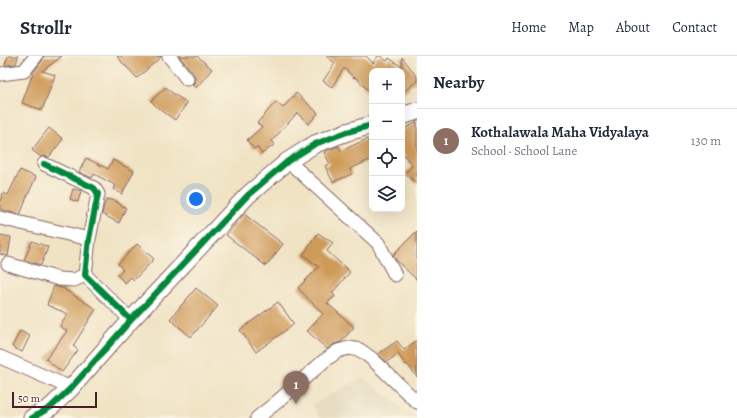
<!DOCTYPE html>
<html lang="en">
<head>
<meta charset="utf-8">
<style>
	body { margin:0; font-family:Alegreya,serif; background:#f6f6f7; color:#1f2937 }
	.controls { position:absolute; right:12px; top:12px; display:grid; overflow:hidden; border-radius:8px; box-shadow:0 4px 16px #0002 }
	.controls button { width:36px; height:36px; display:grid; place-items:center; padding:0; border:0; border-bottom:1px solid #e0e1e3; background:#fff; color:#1f2937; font:20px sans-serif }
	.scale { position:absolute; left:12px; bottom:10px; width:85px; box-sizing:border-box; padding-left:4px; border:2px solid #4a1f2b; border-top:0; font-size:11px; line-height:14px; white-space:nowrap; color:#4a1f2b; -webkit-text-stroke:3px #fcf5e5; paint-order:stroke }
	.you { position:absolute; left:196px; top:143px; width:14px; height:14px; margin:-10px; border:3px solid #fff; border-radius:50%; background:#1a73e8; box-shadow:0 0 0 6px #1a73e833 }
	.badge { display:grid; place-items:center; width:26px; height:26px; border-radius:50%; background:#1f6fb2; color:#fff; font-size:13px; font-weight:700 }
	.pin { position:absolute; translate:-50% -33px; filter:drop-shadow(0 1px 2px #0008) }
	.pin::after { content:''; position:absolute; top:21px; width:14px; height:12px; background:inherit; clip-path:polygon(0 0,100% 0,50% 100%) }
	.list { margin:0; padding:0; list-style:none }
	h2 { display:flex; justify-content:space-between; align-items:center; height:52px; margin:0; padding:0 16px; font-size:17px }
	h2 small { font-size:13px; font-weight:400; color:#747a83 }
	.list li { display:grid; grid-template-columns:26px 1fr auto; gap:12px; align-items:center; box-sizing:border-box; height:64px; padding:0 16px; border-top:1px solid #e0e1e3 }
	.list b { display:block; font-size:15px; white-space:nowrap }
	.list p { margin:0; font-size:13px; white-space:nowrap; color:#747a83 }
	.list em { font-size:13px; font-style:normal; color:#747a83 }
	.icon { flex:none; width:22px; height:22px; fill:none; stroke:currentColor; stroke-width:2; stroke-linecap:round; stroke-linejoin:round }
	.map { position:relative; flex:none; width:417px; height:362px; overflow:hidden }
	header { display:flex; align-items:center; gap:24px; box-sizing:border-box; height:56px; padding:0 20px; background:#fff; border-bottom:1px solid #e0e1e3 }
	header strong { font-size:19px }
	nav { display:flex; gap:22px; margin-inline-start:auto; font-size:14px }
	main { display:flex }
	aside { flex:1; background:#fff }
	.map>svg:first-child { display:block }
	.built { fill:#dfd3b4 }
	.building { fill:#ce9a59 }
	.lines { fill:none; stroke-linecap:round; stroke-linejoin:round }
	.minor-casing { stroke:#846461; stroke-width:15 }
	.major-casing { stroke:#846461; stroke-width:19 }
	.minor { stroke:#fff; stroke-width:13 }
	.major { stroke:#fff; stroke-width:17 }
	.cycleway-casing { stroke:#fcf5e5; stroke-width:8 }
	.cycleway { stroke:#00873e; stroke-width:6 }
</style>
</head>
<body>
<header>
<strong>Strollr</strong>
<nav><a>Home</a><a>Map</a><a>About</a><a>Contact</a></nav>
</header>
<main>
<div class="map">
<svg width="417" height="362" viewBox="0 0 417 362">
	<rect width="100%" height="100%" fill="#fcf5e5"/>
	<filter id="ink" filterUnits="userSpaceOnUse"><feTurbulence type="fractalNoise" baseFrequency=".025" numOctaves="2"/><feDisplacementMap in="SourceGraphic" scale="8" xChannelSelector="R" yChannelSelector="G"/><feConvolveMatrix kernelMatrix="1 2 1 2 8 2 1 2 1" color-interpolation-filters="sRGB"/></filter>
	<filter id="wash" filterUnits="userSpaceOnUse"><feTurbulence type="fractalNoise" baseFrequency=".012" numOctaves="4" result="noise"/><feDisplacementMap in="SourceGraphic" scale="16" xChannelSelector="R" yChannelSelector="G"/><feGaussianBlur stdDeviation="0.9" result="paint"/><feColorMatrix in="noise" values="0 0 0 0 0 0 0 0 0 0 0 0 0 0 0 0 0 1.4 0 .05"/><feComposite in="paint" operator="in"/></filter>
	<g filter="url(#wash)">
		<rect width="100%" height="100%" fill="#f0e3c4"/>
		<path class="built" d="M 363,321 L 415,362 L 320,362 L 312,349 Z"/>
		<g id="blocks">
			<path class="building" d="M 8,0 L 18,0 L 16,8 L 5,9 Z
				M 44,0 L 62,0 L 42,15 L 55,19 L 42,54 L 22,47 L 33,17 L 42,5 Z
				M 117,0 L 161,0 L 161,1 L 137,22 L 126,10 L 125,10 Z
				M 179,0 L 197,0 L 212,13 L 196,32 L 192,29 L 195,26 L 195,22 L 194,18 Z
				M 326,0 L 366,0 L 373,7 L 378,0 L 380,0 L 387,5 L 389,2 L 402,11 L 402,1 L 417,21 L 417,25 L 402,37 L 402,15 L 372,15 L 372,38 L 355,21 L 354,22 L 344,12 L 332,31 L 323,25 L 335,7 Z
				M 166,31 L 171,36 L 187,47 L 175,64 L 157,51 L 151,45 Z
				M 296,37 L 318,57 L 309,68 L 297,57 L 272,85 L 275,88 L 262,98 L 257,91 L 254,93 L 247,84 L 262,71 L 257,67 L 276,46 L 283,52 Z
				M 417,66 L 417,128 L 405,117 L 412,110 L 402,96 L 402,74 Z
				M 49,72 L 63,83 L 49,101 L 44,100 L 41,101 L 32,94 Z
				M 367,83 L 372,93 L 372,103 L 350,113 L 352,118 L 333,126 L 325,110 L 330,108 L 324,96 L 339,90 L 341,95 Z
				M 86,102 L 108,113 L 113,104 L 134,115 L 122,138 L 113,133 L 115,129 L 94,118 L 92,122 L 79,116 Z
				M 20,114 L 36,121 L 25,145 L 25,146 L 20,159 L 0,153 L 0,145 L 3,137 L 8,139 Z
				M 73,133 L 81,135 L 78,146 L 70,143 Z
				M 107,143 L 118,146 L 118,147 L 126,152 L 119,167 L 102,158 L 104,150 Z
				M 244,158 L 283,188 L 266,210 L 226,179 Z
				M 417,175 L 417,224 L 395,203 L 393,199 Z
				M 318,177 L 333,187 L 327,195 L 350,216 L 332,237 L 335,240 L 327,247 L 354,271 L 341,286 L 334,288 L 327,293 L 307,275 L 323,258 L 298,232 L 319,211 L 303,199 Z
				M 0,179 L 11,181 L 8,200 L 0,198 Z
				M 32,185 L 48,191 L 41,209 L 24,204 Z
				M 137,188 L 154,203 L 134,224 L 131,221 L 125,227 L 117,219 L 123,214 L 118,208 Z
				M 54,230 L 65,233 L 65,234 L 96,253 L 73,290 L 78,294 L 62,316 L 46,303 L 67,275 L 60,270 L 68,258 L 47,249 Z
				M 196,232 L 218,250 L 191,281 L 170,263 Z
				M 278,246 L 294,268 L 256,296 L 240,274 Z
				M 20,275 L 30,280 L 22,296 L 12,291 Z
				M 417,284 L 417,321 L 407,308 L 406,309 L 398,298 L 399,297 L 387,306 L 378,298 L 397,285 L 404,294 Z"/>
		</g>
	</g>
	<g filter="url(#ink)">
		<use href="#blocks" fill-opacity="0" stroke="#846461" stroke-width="1"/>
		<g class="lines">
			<defs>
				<path id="minor" d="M 169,0 L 187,23
					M 0,18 L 24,15 L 36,0
					M 288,105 L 378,187 L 395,219
					M 44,108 L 94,132 L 98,138 L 89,183 L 85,219 L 131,264
					M 0,162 L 89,183
					M 8,208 L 59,223 L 74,224 L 85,219
					M 0,301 L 71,332
					M 257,362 L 277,346 L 324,305 L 338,295 L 349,292 L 360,294 L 371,302 L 417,346"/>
				<path id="major" d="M 402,60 L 417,55
					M 32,362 L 51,351 L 71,332 L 131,264 L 248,139 L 288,105 L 315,88 L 347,76 L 372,69"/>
			</defs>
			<use href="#minor" class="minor-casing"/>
			<use href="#major" class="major-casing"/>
			<use href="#minor" class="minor"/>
			<use href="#major" class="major"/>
			<defs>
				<path id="cycleway" d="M 44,108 L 94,132 L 98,138 L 89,183 L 85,219 L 131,264
					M 32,362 L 51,351 L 71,332 L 131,264 L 248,139 L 288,105 L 315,88 L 347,76 L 372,69"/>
			</defs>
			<use href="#cycleway" class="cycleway-casing"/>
			<use href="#cycleway" class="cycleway"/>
		</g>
	</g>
</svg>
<div class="controls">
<button>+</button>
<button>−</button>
<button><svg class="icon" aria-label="locate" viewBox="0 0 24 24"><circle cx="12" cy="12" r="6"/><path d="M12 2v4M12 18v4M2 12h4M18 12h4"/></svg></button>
<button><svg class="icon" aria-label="layers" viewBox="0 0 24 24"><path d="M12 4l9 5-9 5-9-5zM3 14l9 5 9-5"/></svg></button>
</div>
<div class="scale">50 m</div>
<div class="you"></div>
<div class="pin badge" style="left:296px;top:348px;background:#8d6e63">1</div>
</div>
<aside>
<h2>Nearby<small></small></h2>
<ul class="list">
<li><span class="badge" style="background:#8d6e63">1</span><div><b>Kothalawala Maha Vidyalaya</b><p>School · School Lane</p></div><em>130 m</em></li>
</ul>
</aside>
</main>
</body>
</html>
